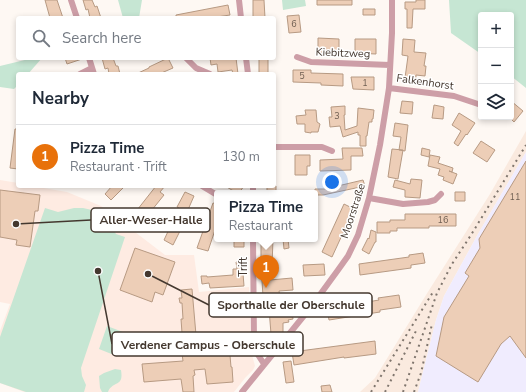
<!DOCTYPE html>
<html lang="en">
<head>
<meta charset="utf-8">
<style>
	body { margin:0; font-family:"Nunito Sans",sans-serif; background:#f2f2f3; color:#1f2937 }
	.controls { position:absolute; right:12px; top:12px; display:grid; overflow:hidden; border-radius:4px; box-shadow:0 2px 6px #0003 }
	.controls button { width:36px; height:36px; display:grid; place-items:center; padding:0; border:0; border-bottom:1px solid #e0e1e3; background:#fff; color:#1f2937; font:20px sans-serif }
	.you { position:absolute; left:332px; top:182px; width:14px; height:14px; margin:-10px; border:3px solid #fff; border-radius:50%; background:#1a73e8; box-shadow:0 0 0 6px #1a73e833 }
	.badge { display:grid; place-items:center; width:26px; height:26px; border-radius:50%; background:#0f766e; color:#fff; font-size:13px; font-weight:700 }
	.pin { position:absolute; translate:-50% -33px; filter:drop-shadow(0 1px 2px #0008) }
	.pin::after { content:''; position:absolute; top:21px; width:14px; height:12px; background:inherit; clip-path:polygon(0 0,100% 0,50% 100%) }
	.popup { position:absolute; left:214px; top:190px; width:104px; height:52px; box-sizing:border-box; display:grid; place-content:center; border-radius:4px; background:#fff; filter:drop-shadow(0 1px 3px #0005); font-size:13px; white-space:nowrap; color:#747a83 }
	.popup b { font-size:15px; color:#1f2937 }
	.popup::after { content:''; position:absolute; left:50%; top:100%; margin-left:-8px; border:8px solid transparent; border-top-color:#fff }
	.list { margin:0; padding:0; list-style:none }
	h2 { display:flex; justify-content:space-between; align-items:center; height:52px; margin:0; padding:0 16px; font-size:17px }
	h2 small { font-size:13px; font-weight:400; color:#747a83 }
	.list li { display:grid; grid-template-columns:26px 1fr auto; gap:12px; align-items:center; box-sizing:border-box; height:64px; padding:0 16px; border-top:1px solid #e0e1e3 }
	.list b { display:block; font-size:15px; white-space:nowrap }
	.list p { margin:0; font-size:13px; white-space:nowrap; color:#747a83 }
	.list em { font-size:13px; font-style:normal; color:#747a83 }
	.icon { flex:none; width:22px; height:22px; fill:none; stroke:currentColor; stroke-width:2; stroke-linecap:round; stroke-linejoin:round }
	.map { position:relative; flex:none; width:526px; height:392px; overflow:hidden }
	.search { position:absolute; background:#fff; box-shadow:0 2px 6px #0003; left:16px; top:16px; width:260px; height:44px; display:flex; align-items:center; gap:10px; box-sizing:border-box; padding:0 14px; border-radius:4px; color:#747a83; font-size:15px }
	.panel { position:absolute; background:#fff; box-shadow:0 2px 6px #0003; left:16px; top:72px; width:260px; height:116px; border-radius:4px }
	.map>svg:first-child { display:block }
	.built { fill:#faeadf }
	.industrial { fill:#f0ecfe }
	.education { fill:#feebe2 }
	.green { fill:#c6e6d3 }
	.building { fill:#edceb7; stroke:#b79a83 }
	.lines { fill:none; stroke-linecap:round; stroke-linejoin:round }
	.street { stroke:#cd9ea7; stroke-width:6 }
	.rail { stroke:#7f756d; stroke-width:2; stroke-dasharray:2 4; stroke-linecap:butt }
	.labels { text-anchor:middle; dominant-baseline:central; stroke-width:3; stroke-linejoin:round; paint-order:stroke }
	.number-label { font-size:9px; fill:#6e5e51 }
	.street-label { font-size:11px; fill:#44382f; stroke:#fff }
	.leader { fill:none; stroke:#44382f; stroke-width:1.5 }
	.callout-dot { fill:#44382f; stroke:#fff; stroke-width:1.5 }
	.callout { fill:#fff; stroke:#44382f; stroke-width:1.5 }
	.callout-label { font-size:12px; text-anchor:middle; font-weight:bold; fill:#44382f }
</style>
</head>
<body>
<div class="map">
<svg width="526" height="392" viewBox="0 0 526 392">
	<rect width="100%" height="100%" fill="#fef8f3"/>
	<path class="built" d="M 526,131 L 526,152 L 478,234 L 444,296 L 436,320 L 418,392 L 360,392 L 375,378 L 426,295 L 490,194 Z"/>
	<path class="industrial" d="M 526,152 L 526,392 L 418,392 L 436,320 L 444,296 L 478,234 Z"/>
	<path class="education" d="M 0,180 L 18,183 L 18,186 L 32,186 L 67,192 L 101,206 L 165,255 L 194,255 L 199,292 L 249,287 L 251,351 L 255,366 L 253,370 L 245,378 L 234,392 L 24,392 L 0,383 L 0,331 L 10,304 L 0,302 Z"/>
	<path class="green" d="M 118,0 L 142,0 L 139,18 L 123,18 Z
		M 282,0 L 305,0 L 306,6 L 283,10 Z
		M 449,0 L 526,0 L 526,88 L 511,76 L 511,15 L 481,15 L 481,54 L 451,33 Z
		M 33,58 L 42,58 L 28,74 L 18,74 L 18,85 L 14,89 L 0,87 L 0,66 Z
		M 45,208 L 58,212 L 74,208 L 83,208 L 92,210 L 107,220 L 116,234 L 125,237 L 81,368 L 82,376 L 86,385 L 84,392 L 26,392 L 0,383 L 0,337 Z
		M 107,326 L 123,332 L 114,355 L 99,349 Z
		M 115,369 L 121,370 C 124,388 113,380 108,392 L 102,392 L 100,388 L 99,376 L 104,373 Z"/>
	<path class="building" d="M 45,0 L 57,0 L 63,18 L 50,18 Z
		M 83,0 L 92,0 L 95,7 L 97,6 L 101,18 L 90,18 L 88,9 L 86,10 Z
		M 253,0 L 264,0 L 265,18 L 253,18 Z
		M 317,0 L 352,0 L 352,5 L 317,5 Z
		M 416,0 L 425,0 L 425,9 L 413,9 L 412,28 L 407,28 L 407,9 L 405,9 L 405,2 L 416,2 Z
		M 228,5 L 230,15 L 210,18 L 176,18 L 176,15 Z
		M 363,9 L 375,9 L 375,15 L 363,15 Z
		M 299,15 L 301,32 L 289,33 L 287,16 Z
		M 318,38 L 339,39 L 339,53 L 318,53 Z
		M 355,39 L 376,39 L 376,54 L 355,53 Z
		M 403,39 L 415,40 L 414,52 L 426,53 L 424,66 L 426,66 L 425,76 L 416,75 L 416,79 L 405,78 L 408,56 L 402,55 Z
		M 65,58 L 82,58 L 82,59 L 67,64 Z
		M 102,58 L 113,58 L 116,66 L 118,66 L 120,74 L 109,74 L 108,68 L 105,69 Z
		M 168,58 L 173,68 L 159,74 L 136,74 L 149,68 L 149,67 Z
		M 210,58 L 236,58 L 238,74 L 233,74 L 232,70 L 218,72 L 217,64 L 211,65 Z
		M 259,58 L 268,58 L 268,74 L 259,74 Z
		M 293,70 L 311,70 L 311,73 L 343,74 L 343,86 L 321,85 L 321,83 L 293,82 Z
		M 351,77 L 374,77 L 374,90 L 353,89 Z
		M 402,101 L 413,102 L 412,114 L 400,113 Z
		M 511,101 L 523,111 L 514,122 L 511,119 Z
		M 434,105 L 444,107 L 443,119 L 432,118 Z
		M 345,106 L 345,115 L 344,115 L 345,130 L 357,126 L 358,108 L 374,110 L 373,119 L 372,119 L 372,122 L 369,122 L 367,136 L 366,136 L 366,146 L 360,146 L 360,135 L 358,135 L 358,132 L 343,137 L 340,126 L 330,127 L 329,117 L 332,117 L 331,107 Z
		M 305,110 L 316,110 L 317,122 L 320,124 L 318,132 L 311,132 L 311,133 L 305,132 L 305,124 L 297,124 L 296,116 L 306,115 Z
		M 459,113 L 475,123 L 467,135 L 466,134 L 458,146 L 454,143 L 461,131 L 452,125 Z
		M 395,123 L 408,125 L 405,151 L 399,150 L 401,137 L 393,136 Z
		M 15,129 L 18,129 L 18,169 L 10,168 Z
		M 481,141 L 495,150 L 487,162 L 473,153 Z
		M 342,148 L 362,148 L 363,156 L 351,156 L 351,170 L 320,171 L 320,160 L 343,159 Z
		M 422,148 L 430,150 L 429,157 L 421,155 Z
		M 392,149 L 403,150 L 398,179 L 388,177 Z
		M 295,155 L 310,155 L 310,166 L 307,166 L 307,175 L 295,175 Z
		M 430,155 L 440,157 L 438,163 L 453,168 L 452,172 L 449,171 L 457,174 L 453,184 L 443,180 L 444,177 L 438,175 L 440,169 L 428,166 Z
		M 526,161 L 526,358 L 510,336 L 501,344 L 478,382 L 436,356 L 444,317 L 469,276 L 465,273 L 480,248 L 479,239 Z
		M 411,179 L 422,180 L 420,198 L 405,197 L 405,190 L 393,187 L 395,180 L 410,184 Z
		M 363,180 L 365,186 L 323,195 L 315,195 L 315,189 L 325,189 Z
		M 112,186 L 125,186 L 111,200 L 105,194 Z
		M 156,186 L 165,186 L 160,192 L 164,195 L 139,226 L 130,219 Z
		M 225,186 L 244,186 L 239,193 L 237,193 Z
		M 267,186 L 276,186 L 276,193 L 267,193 Z
		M 0,190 L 40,195 L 38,211 L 35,211 L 30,247 L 16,245 L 17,240 L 0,237 Z
		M 185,192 L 194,196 L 187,212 L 189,213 L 173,245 L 164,240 L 179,208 L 177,207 Z
		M 455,192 L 465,192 L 465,201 L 455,201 Z
		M 213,203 L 217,204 L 217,211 L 215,218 L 217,219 L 217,224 L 208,251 L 197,248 Z
		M 344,204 L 354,209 L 332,257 L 322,252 Z
		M 405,214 L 456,214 L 456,226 L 429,226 L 429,228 L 397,228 L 397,231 L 390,231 L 390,233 L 377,233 L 377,222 L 390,222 L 390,220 L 405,220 Z
		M 371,230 L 376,232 L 376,242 L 375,242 L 369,254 L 362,250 L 368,238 L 369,239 Z
		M 234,239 L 244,239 L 244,247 L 234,247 Z
		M 261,239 L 273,239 L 272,266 L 268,266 L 270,280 L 292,278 L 293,290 L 279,291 L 282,313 L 292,312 L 293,319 L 288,320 L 289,322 L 283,323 L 283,333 L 271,334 L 268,296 L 263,296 L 261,266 Z
		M 283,239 L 288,239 L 289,248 L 284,249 Z
		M 135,248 L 175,262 L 163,295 L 155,292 L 152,302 L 120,290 Z
		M 423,253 L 425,263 L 411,265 L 411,268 L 360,275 L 359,264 L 409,257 L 409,255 Z
		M 242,261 L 244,286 L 210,288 L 209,283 L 202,284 L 201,276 L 207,276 L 207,277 L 233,275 L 233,269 L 237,269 L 236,262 Z
		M 324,264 L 325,275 L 304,276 L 303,265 Z
		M 192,289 L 196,335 L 229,344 L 231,367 L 232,367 L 233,382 L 207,384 L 205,369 L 194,370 L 195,375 L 193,376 L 194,392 L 183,392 L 181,379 L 144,382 L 142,364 L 183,361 L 181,346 L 176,346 L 176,341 L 181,340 L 180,333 L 182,333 L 181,319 L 183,319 L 182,303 L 180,303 L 179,298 L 182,298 L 181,290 Z
		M 399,295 L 401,307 L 380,310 L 380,312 L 329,320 L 327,309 L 379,300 L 378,298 Z
		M 375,341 L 376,354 L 344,358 L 344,357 L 294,365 L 292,352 Z
		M 291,361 L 294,382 L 286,383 L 283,362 Z
		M 330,385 L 332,392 L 322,392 L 321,386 Z"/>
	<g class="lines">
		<path class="street" d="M 71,0 L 77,18
			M 239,0 L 241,18
			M 297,57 L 311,62 L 390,65
			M 89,58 L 94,74
			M 186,58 L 196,68 L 210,74
			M 246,58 L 248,74
			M 80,74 L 92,68
			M 389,88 L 454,96 L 481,105
			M 274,147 L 322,147 L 332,151
			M 202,186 L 217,195
			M 253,193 L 253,186
			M 369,198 L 403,204 L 428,202 L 435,200 L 441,194
			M 253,239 L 254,341 L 255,350 L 264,364
			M 242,392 L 311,307 L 338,270 L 348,256 L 358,235 L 369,198 L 380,145 L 389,88 L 392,33 L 392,0"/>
		<path class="rail" d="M 371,392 L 433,292
			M 385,392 L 417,329
			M 403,392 L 437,293 L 452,264 L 471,235 L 526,145
			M 414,392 L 421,373 L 432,324"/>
	</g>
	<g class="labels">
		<g class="number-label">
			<text x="294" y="24">6</text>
			<text x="302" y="76">5</text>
			<text x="365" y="83">1</text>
			<text x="337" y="116">3</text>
			<text x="515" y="197">11</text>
			<text x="443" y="220">16</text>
		</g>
		<g class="street-label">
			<text transform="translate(343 53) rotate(2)">Kiebitzweg</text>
			<text transform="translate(425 82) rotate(8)">Falkenhorst</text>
			<text transform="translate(353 211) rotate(-72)">Moorstraße</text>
			<text transform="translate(243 267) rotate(-90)">Trift</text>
		</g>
	</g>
	<path class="leader" d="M16 224L91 220M148 274L209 305M98 271L112 344"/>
	<g class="callout-dot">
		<circle cx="16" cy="224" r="4"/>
		<circle cx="148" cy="274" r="4"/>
		<circle cx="98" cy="271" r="4"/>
	</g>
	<g class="callout">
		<rect x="91" y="208" width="119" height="24" rx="4"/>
		<rect x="209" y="293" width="163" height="24" rx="4"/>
		<rect x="112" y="332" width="191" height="24" rx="4"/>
	</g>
	<g class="callout-label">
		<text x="151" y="224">Aller-Weser-Halle</text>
		<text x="291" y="309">Sporthalle der Oberschule</text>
		<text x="208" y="349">Verdener Campus - Oberschule</text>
	</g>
</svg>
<div class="controls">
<button>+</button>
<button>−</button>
<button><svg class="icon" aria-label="layers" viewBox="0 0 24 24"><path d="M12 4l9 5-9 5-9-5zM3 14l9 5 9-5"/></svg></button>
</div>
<div class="you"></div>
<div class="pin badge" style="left:266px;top:288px;background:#e8710a">1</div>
<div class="popup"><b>Pizza Time</b>Restaurant</div>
<div class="search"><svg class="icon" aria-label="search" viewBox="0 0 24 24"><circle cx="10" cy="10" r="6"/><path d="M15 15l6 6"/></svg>Search here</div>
<section class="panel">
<h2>Nearby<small></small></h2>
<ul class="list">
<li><span class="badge" style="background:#e8710a">1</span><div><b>Pizza Time</b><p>Restaurant · Trift</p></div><em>130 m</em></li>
</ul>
</section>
</div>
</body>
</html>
